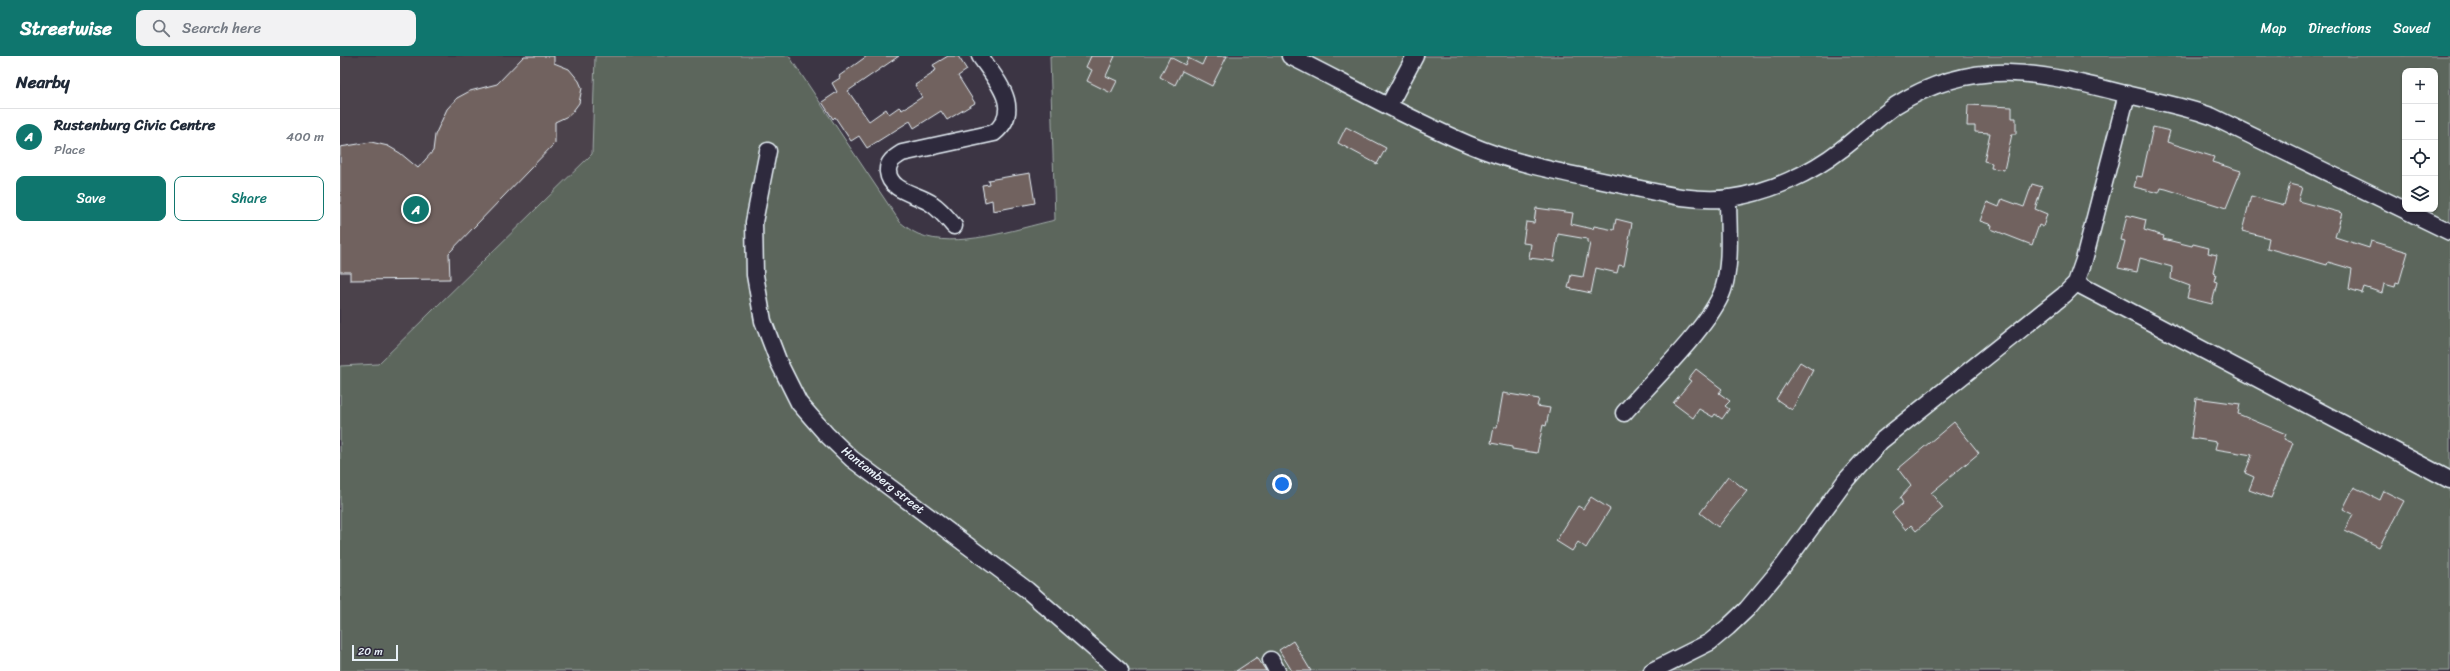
<!DOCTYPE html>
<html lang="en">
<head>
<meta charset="utf-8">
<style>
	body { margin:0; font-family:Sriracha,sans-serif; background:#f2f2f3; color:#1f2937 }
	.controls { position:absolute; right:12px; top:12px; display:grid; overflow:hidden; border-radius:8px; box-shadow:0 1px 3px #0004 }
	.controls button { width:36px; height:36px; display:grid; place-items:center; padding:0; border:0; border-bottom:1px solid #e0e1e3; background:#fff; color:#1f2937; font:20px sans-serif }
	.scale { position:absolute; left:12px; bottom:10px; width:46px; box-sizing:border-box; padding-left:4px; border:2px solid #e8f1f8; border-top:0; font-size:11px; line-height:14px; white-space:nowrap; color:#e8f1f8; -webkit-text-stroke:3px #2f2a3d; paint-order:stroke }
	.you { position:absolute; left:942px; top:428px; width:14px; height:14px; margin:-10px; border:3px solid #fff; border-radius:50%; background:#1a73e8; box-shadow:0 0 0 6px #1a73e833 }
	.badge { display:grid; place-items:center; width:26px; height:26px; border-radius:50%; background:#0f766e; color:#fff; font-size:13px; font-weight:700 }
	.pin { position:absolute; translate:-50% -50%; border:2px solid #fff; box-shadow:0 1px 4px #0006 }
	.list { margin:0; padding:0; list-style:none }
	h2 { display:flex; justify-content:space-between; align-items:center; height:52px; margin:0; padding:0 16px; font-size:17px }
	h2 small { font-size:13px; font-weight:400; color:#747a83 }
	.list li { display:grid; grid-template-columns:26px 1fr auto; gap:12px; align-items:center; box-sizing:border-box; height:56px; padding:0 16px; border-top:1px solid #e0e1e3 }
	.list b { display:block; font-size:15px; white-space:nowrap }
	.list p { margin:0; font-size:13px; white-space:nowrap; color:#747a83 }
	.list em { font-size:13px; font-style:normal; color:#747a83 }
	.actions { display:flex; gap:8px; padding:12px 16px }
	.actions a { flex:1; padding:9px 0; border:1px solid #0f766e; border-radius:8px; text-align:center; font-size:14px; color:#0f766e }
	.actions .main { background:#0f766e; color:#fff }
	.icon { flex:none; width:22px; height:22px; fill:none; stroke:currentColor; stroke-width:2; stroke-linecap:round; stroke-linejoin:round }
	.map { position:relative; flex:none; width:2110px; height:615px; overflow:hidden }
	header { display:flex; align-items:center; gap:24px; box-sizing:border-box; height:56px; padding:0 20px; background:#0f766e; color:#fff }
	header strong { font-size:19px }
	nav { display:flex; gap:22px; margin-inline-start:auto; font-size:14px }
	.search { width:280px; height:36px; background:#f2f2f3; display:flex; align-items:center; gap:10px; box-sizing:border-box; padding:0 14px; border-radius:8px; color:#747a83; font-size:15px }
	main { display:flex }
	aside { flex:1; background:#fff }
	.map>svg:first-child { display:block }
	.built { fill:#4c424c }
	.green { fill:#5b665b; stroke:#a2acaa; fill-rule:evenodd }
	.building { fill:#71625e; stroke:#e8f1f8 }
	.lines { fill:none; stroke-linecap:round; stroke-linejoin:round }
	.street-casing { stroke:#e8f1f8; stroke-width:19 }
	.street { stroke:#2f2a3d; stroke-width:16 }
	.labels { text-anchor:middle; dominant-baseline:central; stroke-width:3; stroke-linejoin:round; paint-order:stroke }
	.street-label { font-size:12px; fill:#e8f1f8; stroke:#2f2a3d }
</style>
</head>
<body>
<header>
<strong>Streetwise</strong>
<div class="search"><svg class="icon" aria-label="search" viewBox="0 0 24 24"><circle cx="10" cy="10" r="6"/><path d="M15 15l6 6"/></svg>Search here</div>
<nav><a>Map</a><a>Directions</a><a>Saved</a></nav>
</header>
<main>
<aside>
<h2>Nearby<small></small></h2>
<ul class="list">
<li><span class="badge">A</span><div><b>Rustenburg Civic Centre</b><p>Place</p></div><em>400 m</em></li>
</ul>
<div class="actions"><a class="main">Save</a><a>Share</a></div>
</aside>
<div class="map">
<svg width="2110" height="615" viewBox="0 0 2110 615">
	<rect width="100%" height="100%" fill="#3c3544"/>
	<filter id="ink" filterUnits="userSpaceOnUse"><feTurbulence type="fractalNoise" baseFrequency=".025" numOctaves="2"/><feDisplacementMap in="SourceGraphic" scale="8" xChannelSelector="R" yChannelSelector="G"/><feConvolveMatrix kernelMatrix="1 2 1 2 8 2 1 2 1" color-interpolation-filters="sRGB"/></filter>
	<g filter="url(#ink)">
		<path class="built" d="M 0,0 L 255,0 L 252,98 L 38,308 L 0,310 Z"/>
		<path class="green" d="M 255,0 L 449,0 L 560,166 C 565,170 571,175 578,178 C 616,194 675,173 715,164 L 710,0 L 2110,0 L 2110,615 L 0,615 L 0,310 L 38,308 L 252,98 ZM 2065,15 L 2095,15 L 2095,153 L 2065,153 Z"/>
		<path class="building" d="M 184,0 L 214,0 L 214,7 L 229,13 L 239,25 L 242,32 L 239,47 L 230,59 L 215,66 L 215,87 L 109,197 L 110,223 L 10,224 L 10,216 L 0,216 L 0,91 L 31,86 L 48,90 L 60,97 L 78,112 L 93,95 L 95,79 L 107,53 L 117,42 L 130,35 L 157,28 Z
			M 527,0 L 559,0 L 508,35 L 529,65 L 546,53 L 549,58 L 559,51 L 562,54 L 582,41 L 575,29 L 592,18 L 591,17 L 596,14 L 593,9 L 608,0 L 618,0 L 627,14 L 618,20 L 635,47 L 607,64 L 601,55 L 574,72 L 570,65 L 527,92 L 519,80 L 511,85 L 495,61 L 493,63 L 482,46 L 497,36 L 492,27 L 500,22 L 499,20 Z
			M 751,0 L 775,0 L 766,20 L 777,25 L 771,37 L 747,25 L 752,14 L 746,11 Z
			M 866,0 L 887,0 L 872,30 L 842,15 L 835,29 L 820,21 L 830,1 L 845,9 L 848,2 L 862,9 Z
			M 1628,49 L 1672,51 L 1672,62 L 1676,62 L 1676,78 L 1672,78 L 1664,114 L 1651,112 L 1652,107 L 1644,105 L 1650,77 L 1635,76 L 1635,70 L 1627,70 Z
			M 1006,71 L 1046,92 L 1037,108 L 998,87 Z
			M 1813,71 L 1830,75 L 1827,86 L 1874,101 L 1872,106 L 1901,115 L 1886,152 L 1826,133 L 1821,132 L 1819,137 L 1794,131 L 1797,120 L 1802,121 Z
			M 690,117 L 695,147 L 653,155 L 652,144 L 645,146 L 642,129 L 649,128 L 648,124 Z
			M 1692,128 L 1702,131 L 1695,153 L 1707,158 L 1703,171 L 1699,169 L 1692,189 L 1651,173 L 1652,169 L 1640,165 L 1647,146 L 1659,151 L 1662,143 L 1684,151 Z
			M 1950,128 L 1962,131 L 1958,145 L 2002,157 L 1995,181 L 2029,192 L 2031,185 L 2068,196 L 2059,227 L 2056,226 L 2055,231 L 2044,228 L 2042,237 L 2024,231 L 2022,237 L 2009,233 L 2012,213 L 1988,206 L 1987,209 L 1927,192 L 1929,182 L 1902,175 L 1911,140 L 1944,149 Z
			M 1196,152 L 1233,157 L 1231,168 L 1253,173 L 1254,170 L 1274,174 L 1276,163 L 1292,167 L 1284,210 L 1279,209 L 1277,217 L 1256,212 L 1251,237 L 1228,232 L 1231,219 L 1243,221 L 1250,187 L 1247,186 L 1247,183 L 1218,178 L 1214,205 L 1189,202 L 1191,188 L 1183,187 L 1186,166 L 1194,167 Z
			M 1787,159 L 1806,164 L 1804,174 L 1824,180 L 1823,183 L 1852,190 L 1853,188 L 1869,192 L 1868,197 L 1877,199 L 1873,217 L 1876,218 L 1874,225 L 1877,226 L 1872,248 L 1847,242 L 1850,230 L 1831,223 L 1832,211 L 1800,202 L 1797,216 L 1778,212 L 1785,185 L 1781,184 Z
			M 1460,306 L 1473,314 L 1452,354 L 1436,343 Z
			M 1356,313 L 1382,333 L 1379,337 L 1390,345 L 1385,350 L 1389,353 L 1382,363 L 1375,358 L 1373,361 L 1359,353 L 1353,362 L 1333,347 L 1351,325 L 1348,323 Z
			M 1163,337 L 1199,343 L 1197,350 L 1210,352 L 1206,370 L 1203,369 L 1197,397 L 1172,393 L 1172,391 L 1151,387 L 1154,371 L 1157,371 Z
			M 1856,342 L 1900,348 L 1898,358 L 1946,378 L 1944,383 L 1953,387 L 1931,442 L 1909,434 L 1914,421 L 1905,417 L 1912,399 L 1875,393 L 1877,386 L 1851,382 Z
			M 1614,366 L 1639,397 L 1591,437 L 1603,452 L 1576,475 L 1571,469 L 1566,474 L 1552,457 L 1563,447 L 1560,442 L 1571,430 L 1558,413 Z
			M 1388,420 L 1407,435 L 1378,471 L 1360,457 Z
			M 2014,431 L 2040,444 L 2044,435 L 2064,445 L 2039,491 L 2005,474 L 2013,458 L 2003,453 Z
			M 1251,441 L 1270,453 L 1246,492 L 1238,486 L 1232,495 L 1216,485 L 1238,450 L 1243,453 Z
			M 953,585 L 971,615 L 952,615 L 939,594 Z
			M 917,601 L 926,615 L 896,615 Z"/>
		<g class="lines">
			<defs>
				<path id="street" d="M 950,0 C 1008,29 1069,63 1128,88 C 1177,109 1230,118 1282,129 C 1316,136 1354,147 1390,142 C 1430,136 1470,118 1502,93 C 1521,79 1537,62 1556,49 C 1635,0 1700,16 1785,38 C 1814,45 1843,50 1871,60 L 2110,176
					M 1049,49 L 1075,0
					M 428,95 L 414,166 L 415,219 L 423,265 L 439,307 L 459,347 L 486,378 L 512,403 L 687,534 L 780,615
					M 614,170 C 607,162 601,154 592,148 C 578,138 550,136 548,116 C 547,106 554,102 562,97 L 654,77 C 684,53 656,24 640,0
					M 1736,227 L 2110,424
					M 1284,357 C 1310,327 1371,269 1383,234 C 1392,206 1388,171 1388,142
					M 931,604 L 937,615
					M 1312,615 L 1370,586 L 1388,571 L 1407,553 L 1443,510 L 1506,424 L 1541,385 L 1724,239 L 1736,227 L 1744,204 L 1787,38"/>
			</defs>
			<use href="#street" class="street-casing"/>
			<use href="#street" class="street"/>
		</g>
	</g>
	<g class="labels">
		<g class="street-label">
			<text transform="translate(543 424) rotate(38)">Hantamberg street</text>
		</g>
	</g>
</svg>
<div class="controls">
<button>+</button>
<button>−</button>
<button><svg class="icon" aria-label="locate" viewBox="0 0 24 24"><circle cx="12" cy="12" r="6"/><path d="M12 2v4M12 18v4M2 12h4M18 12h4"/></svg></button>
<button><svg class="icon" aria-label="layers" viewBox="0 0 24 24"><path d="M12 4l9 5-9 5-9-5zM3 14l9 5 9-5"/></svg></button>
</div>
<div class="scale">20 m</div>
<div class="you"></div>
<div class="pin badge" style="left:76px;top:153px">A</div>
</div>
</main>
</body>
</html>
